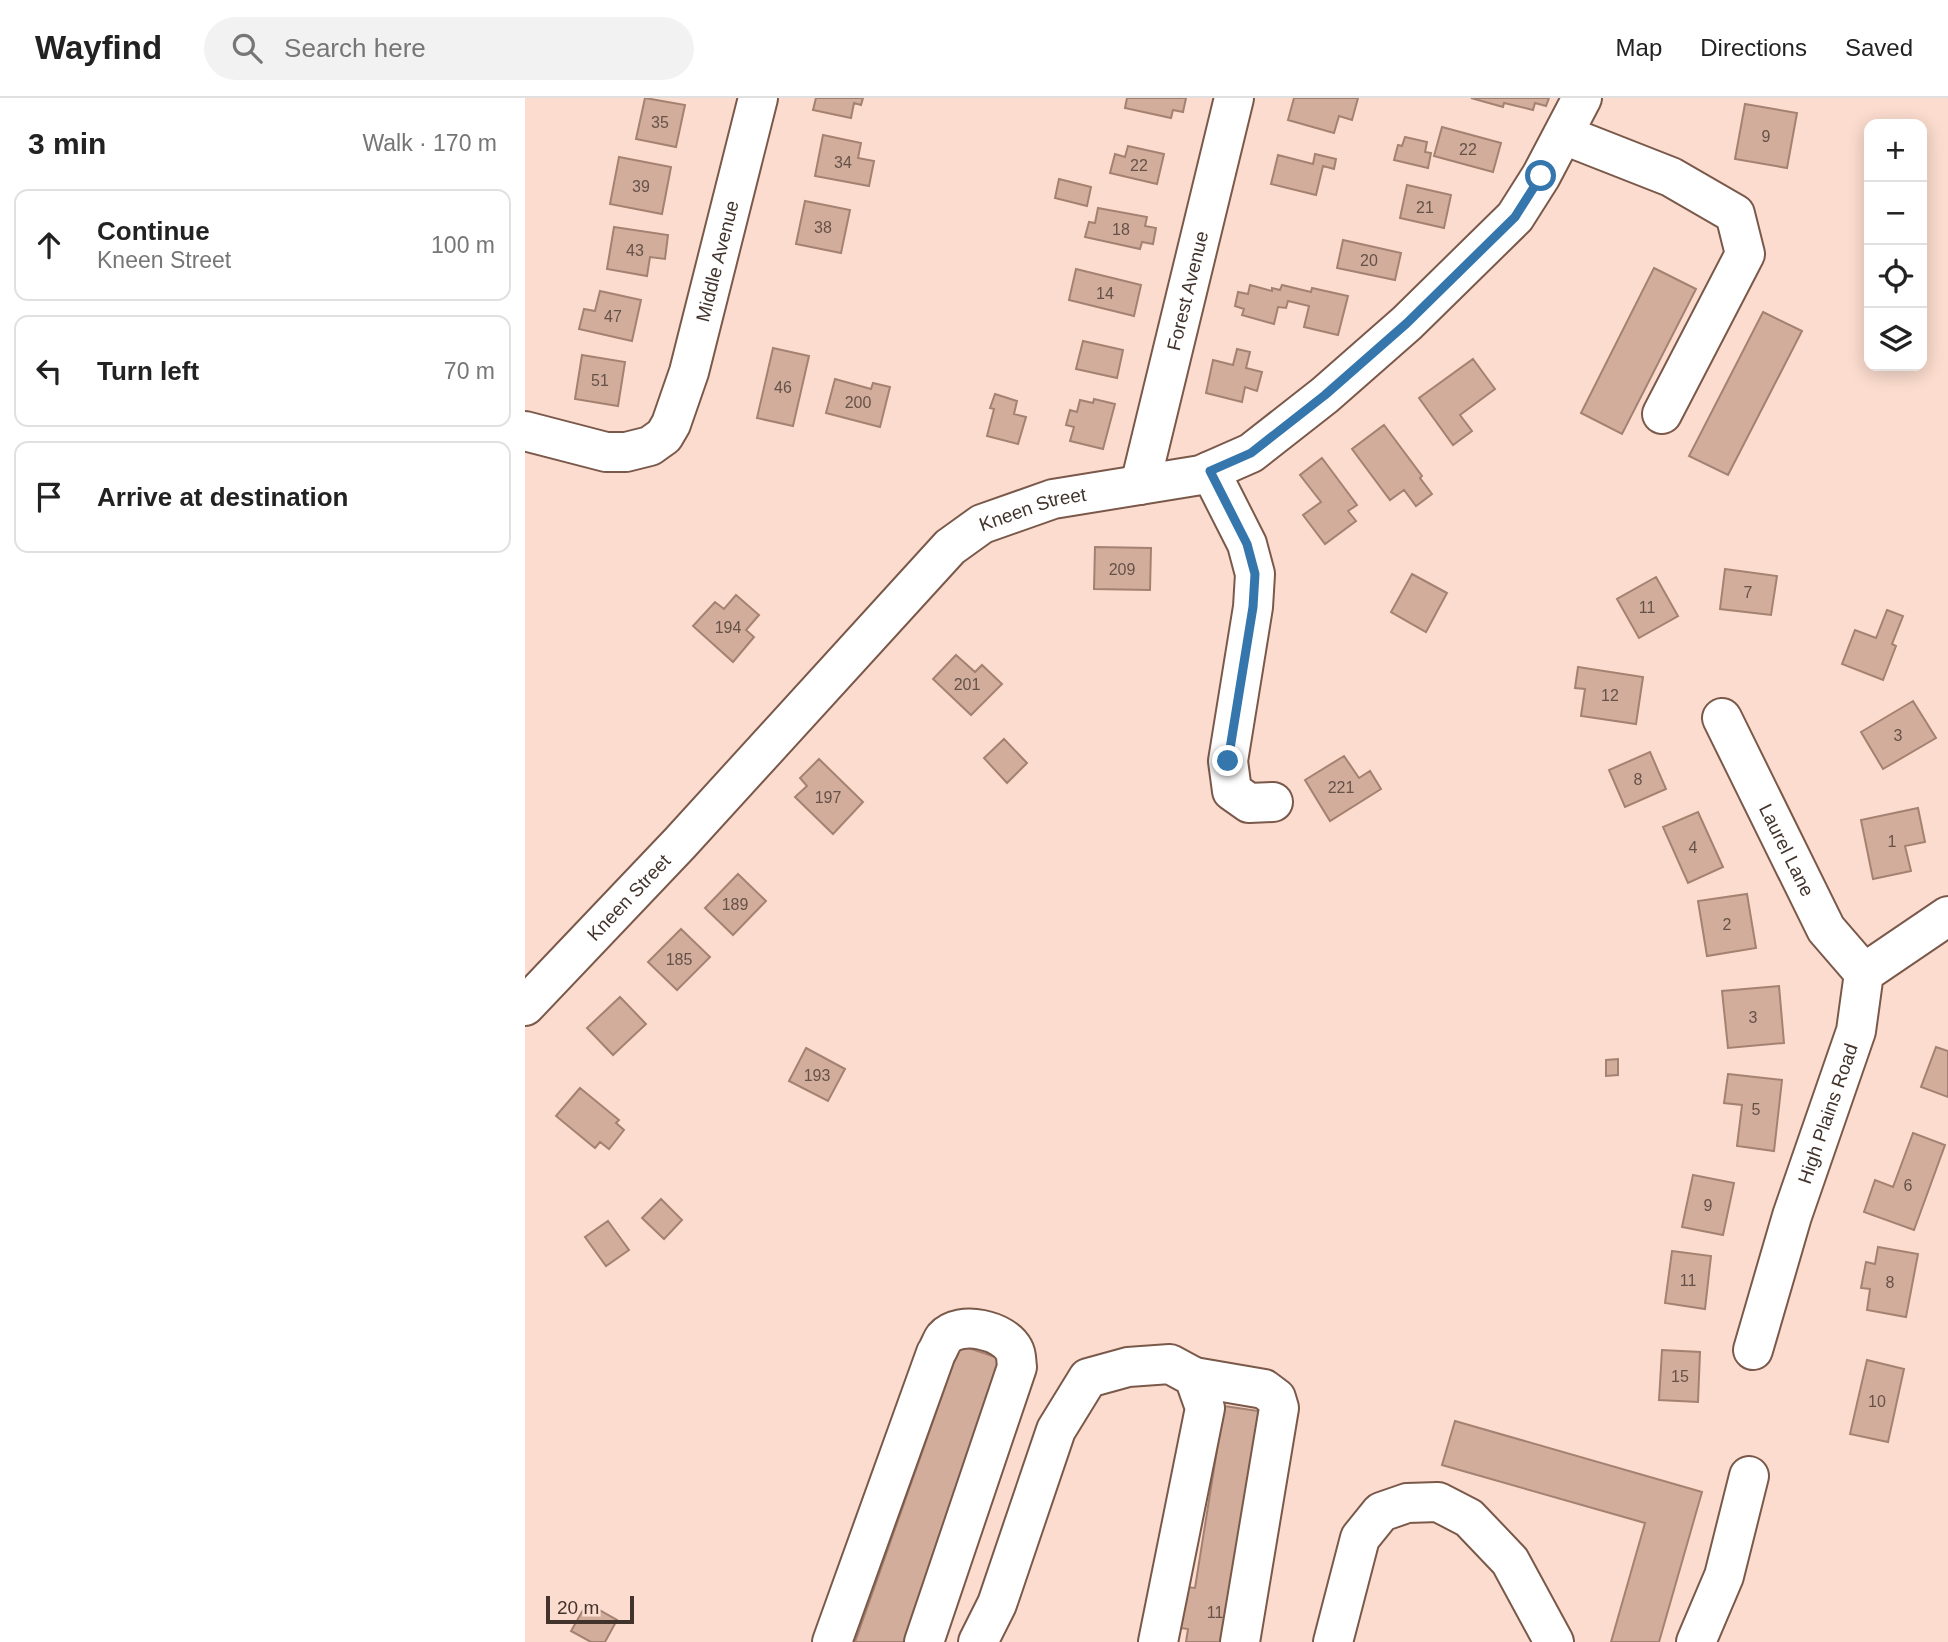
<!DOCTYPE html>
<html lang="en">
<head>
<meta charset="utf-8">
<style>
	body { margin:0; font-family:Helvetica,sans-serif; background:#f2f2f2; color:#222 }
	.controls { position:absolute; right:21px; top:21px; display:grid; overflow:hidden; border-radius:14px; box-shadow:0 4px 18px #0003 }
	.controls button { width:63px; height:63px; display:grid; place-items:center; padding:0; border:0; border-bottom:2px solid #e0e0e0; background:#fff; color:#222; font:35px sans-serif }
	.scale { position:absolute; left:21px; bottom:18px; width:88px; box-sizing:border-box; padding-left:7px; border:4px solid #42332c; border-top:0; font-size:19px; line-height:24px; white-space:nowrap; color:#42332c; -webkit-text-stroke:5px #fbdcce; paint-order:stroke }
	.stop { position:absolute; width:21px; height:21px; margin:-16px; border:5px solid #3577ad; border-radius:50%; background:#fff }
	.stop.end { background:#3577ad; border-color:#fff; box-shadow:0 2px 7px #0008 }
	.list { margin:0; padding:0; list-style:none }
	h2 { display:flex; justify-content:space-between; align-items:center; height:91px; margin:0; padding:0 28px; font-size:30px }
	h2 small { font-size:23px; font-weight:400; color:#767676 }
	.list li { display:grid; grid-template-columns:46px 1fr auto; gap:21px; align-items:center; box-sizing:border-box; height:112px; margin:0 14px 14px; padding:0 14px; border:2px solid #e0e0e0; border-radius:14px }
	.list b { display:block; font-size:26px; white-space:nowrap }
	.list p { margin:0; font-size:23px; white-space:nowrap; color:#767676 }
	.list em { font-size:23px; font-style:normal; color:#767676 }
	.icon { flex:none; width:38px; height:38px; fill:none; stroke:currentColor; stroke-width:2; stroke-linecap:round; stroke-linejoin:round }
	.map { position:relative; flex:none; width:1423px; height:1544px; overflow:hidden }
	header { display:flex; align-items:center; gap:42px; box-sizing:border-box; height:98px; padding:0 35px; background:#fff; border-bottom:2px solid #e0e0e0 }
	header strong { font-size:33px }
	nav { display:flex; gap:38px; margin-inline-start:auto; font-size:24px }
	.search { width:490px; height:63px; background:#f2f2f2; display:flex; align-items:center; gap:18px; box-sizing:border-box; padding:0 24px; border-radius:38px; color:#767676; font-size:26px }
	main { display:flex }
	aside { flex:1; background:#fff }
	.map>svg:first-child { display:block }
	.building { fill:#d2ad9c; stroke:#a48171; stroke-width:2 }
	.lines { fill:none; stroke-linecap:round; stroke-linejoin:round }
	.minor-casing { stroke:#7a594a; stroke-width:42 }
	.minor { stroke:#fff; stroke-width:38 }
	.route { stroke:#3577ad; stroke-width:9 }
	.labels { text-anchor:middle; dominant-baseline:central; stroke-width:6; stroke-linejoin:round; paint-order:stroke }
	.number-label { font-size:16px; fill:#665248 }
	.street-label { font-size:19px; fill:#42332c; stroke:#fbdcce }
</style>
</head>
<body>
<header>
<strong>Wayfind</strong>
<div class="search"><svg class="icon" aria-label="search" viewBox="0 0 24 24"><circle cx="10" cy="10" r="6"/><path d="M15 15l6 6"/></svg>Search here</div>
<nav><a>Map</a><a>Directions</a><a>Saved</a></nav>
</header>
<main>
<aside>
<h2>3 min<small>Walk · 170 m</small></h2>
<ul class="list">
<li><svg class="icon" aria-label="ahead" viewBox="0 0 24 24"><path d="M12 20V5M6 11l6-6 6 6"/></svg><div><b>Continue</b><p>Kneen Street</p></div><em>100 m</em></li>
<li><svg class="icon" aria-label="left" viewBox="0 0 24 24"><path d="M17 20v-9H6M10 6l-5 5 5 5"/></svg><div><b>Turn left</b></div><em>70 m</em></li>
<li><svg class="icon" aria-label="arrive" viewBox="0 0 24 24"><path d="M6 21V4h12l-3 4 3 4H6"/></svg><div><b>Arrive at destination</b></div></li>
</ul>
</aside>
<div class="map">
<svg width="1423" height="1544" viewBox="0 0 1423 1544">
	<rect width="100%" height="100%" fill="#fbdcce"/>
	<path class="building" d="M 120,0 L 160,7 L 151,49 L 111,41 Z
		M 291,0 L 338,0 L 336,7 L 329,5 L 326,20 L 288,12 Z
		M 602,0 L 661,0 L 658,14 L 648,12 L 646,20 L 600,10 Z
		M 769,0 L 833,0 L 827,22 L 814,18 L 809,35 L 763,22 Z
		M 946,0 L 1024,0 L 1021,8 L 1010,5 L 1008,12 L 979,5 L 978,9 Z
		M 1220,6 L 1272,15 L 1262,70 L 1210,61 Z
		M 917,29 L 976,45 L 968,74 L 909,58 Z
		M 298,37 L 336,45 L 333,60 L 349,63 L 344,88 L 290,78 Z
		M 880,39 L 902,44 L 900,54 L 906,55 L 903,70 L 869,62 L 873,47 L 877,48 Z
		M 603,48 L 639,56 L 632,86 L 585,75 L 590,56 L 600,59 Z
		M 790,56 L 811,61 L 809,71 L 798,68 L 791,97 L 746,86 L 753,57 L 788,66 Z
		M 94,59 L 146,69 L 137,116 L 85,106 Z
		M 534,81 L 566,89 L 562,108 L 530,100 Z
		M 882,87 L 926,97 L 919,130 L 875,120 Z
		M 280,103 L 325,112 L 316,155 L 271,146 Z
		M 573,110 L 622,119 L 620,128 L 631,130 L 628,146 L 617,144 L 615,151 L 560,139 L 564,124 L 570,125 Z
		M 89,129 L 143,137 L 140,161 L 125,159 L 122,178 L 82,171 Z
		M 818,142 L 876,155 L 870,182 L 812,170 Z
		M 1129,170 L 1171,191 L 1097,336 L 1056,315 Z
		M 551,171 L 616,187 L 609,218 L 544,202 Z
		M 725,187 L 747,193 L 747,190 L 755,192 L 757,187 L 786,194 L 787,190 L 823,198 L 813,237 L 779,229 L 784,208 L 763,203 L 761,210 L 753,209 L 749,226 L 717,217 L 719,211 L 710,208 L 713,194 L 723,196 Z
		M 75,193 L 116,202 L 107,243 L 54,231 L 59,211 L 70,213 Z
		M 1238,214 L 1277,233 L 1203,377 L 1164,358 Z
		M 558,243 L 598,252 L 592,280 L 551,271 Z
		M 248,250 L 284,258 L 268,328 L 232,320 Z
		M 712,251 L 725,254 L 721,270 L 737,274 L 732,293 L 720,289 L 717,304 L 681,295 L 688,262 L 708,267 Z
		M 57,257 L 100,264 L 93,308 L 50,301 Z
		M 948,261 L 970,291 L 935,317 L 947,333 L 928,347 L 894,300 Z
		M 310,281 L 346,291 L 348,285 L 365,289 L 355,329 L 301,315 Z
		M 470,296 L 492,303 L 489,316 L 501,319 L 493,346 L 462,338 L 469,311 L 465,310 Z
		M 569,301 L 590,306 L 578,351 L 545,343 L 549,329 L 541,327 L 545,312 L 552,314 L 555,302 L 568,305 Z
		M 859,327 L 897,378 L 895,380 L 907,396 L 891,408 L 879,392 L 865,402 L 827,351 Z
		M 797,360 L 832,407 L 823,413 L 831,423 L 800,446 L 778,417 L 796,404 L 775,377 Z
		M 570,449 L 626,450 L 625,492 L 569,491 Z
		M 1200,471 L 1252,478 L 1246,517 L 1195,511 Z
		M 887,476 L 922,495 L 901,534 L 866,514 Z
		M 1131,479 L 1153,518 L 1114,540 L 1092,501 Z
		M 211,497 L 234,517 L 221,532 L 229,539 L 208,564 L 168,528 L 190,504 L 199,511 Z
		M 1362,512 L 1378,518 L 1367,546 L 1371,548 L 1358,582 L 1317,566 L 1330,532 L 1351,540 Z
		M 431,557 L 450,574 L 457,567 L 477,586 L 446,617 L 408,581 Z
		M 1053,569 L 1118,579 L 1111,626 L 1056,618 L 1060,591 L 1050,590 Z
		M 1388,603 L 1411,640 L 1358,671 L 1336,634 Z
		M 479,641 L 502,665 L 482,685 L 459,660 Z
		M 1125,654 L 1141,691 L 1100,709 L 1084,672 Z
		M 819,658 L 834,680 L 845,673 L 856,691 L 805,723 L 780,682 Z
		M 294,661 L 338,704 L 308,736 L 270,699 L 282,688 L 275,680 Z
		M 1393,710 L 1400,744 L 1380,748 L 1386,773 L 1348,781 L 1336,722 Z
		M 1173,714 L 1198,769 L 1163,785 L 1138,729 Z
		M 213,776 L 241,803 L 208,837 L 180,810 Z
		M 1222,796 L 1231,850 L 1182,858 L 1173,803 Z
		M 156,831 L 185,859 L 152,892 L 123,864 Z
		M 1254,888 L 1259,945 L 1203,950 L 1197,893 Z
		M 95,899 L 121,926 L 88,957 L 62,930 Z
		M 1411,949 L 1423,953 L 1423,999 L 1396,989 Z
		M 281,950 L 320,971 L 303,1003 L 264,983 Z
		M 1093,961 L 1093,977 L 1081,978 L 1081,962 Z
		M 1203,976 L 1257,982 L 1249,1053 L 1212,1048 L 1217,1007 L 1199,1005 Z
		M 55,990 L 94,1022 L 91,1025 L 99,1032 L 84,1051 L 75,1044 L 70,1050 L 31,1018 Z
		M 1388,1035 L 1420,1047 L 1389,1132 L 1339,1114 L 1350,1082 L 1368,1089 Z
		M 1168,1077 L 1209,1085 L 1198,1137 L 1157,1129 Z
		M 136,1101 L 157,1122 L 139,1141 L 117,1120 Z
		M 83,1123 L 104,1152 L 81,1168 L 60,1139 Z
		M 1353,1149 L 1393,1156 L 1381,1219 L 1342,1212 L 1345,1191 L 1336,1190 L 1341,1164 L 1350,1166 Z
		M 1147,1153 L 1186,1158 L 1180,1211 L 1140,1205 Z
		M 435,1247 L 482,1263 L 384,1544 L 330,1544 Z
		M 1137,1252 L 1175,1254 L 1173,1304 L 1134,1302 Z
		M 1342,1262 L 1379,1271 L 1363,1344 L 1325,1336 Z
		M 699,1308 L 747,1315 L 710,1544 L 661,1544 L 663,1531 L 655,1530 L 662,1489 L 670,1490 Z
		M 930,1323 L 1177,1394 L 1134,1544 L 1086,1544 L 1120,1425 L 917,1367 Z
		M 62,1505 L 92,1522 L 80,1544 L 66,1544 L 46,1533 Z"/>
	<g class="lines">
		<defs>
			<g id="minor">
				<path d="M 1039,37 L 1146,79 L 1210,116 L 1220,156 L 1137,316"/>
				<path id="s1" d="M 0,333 L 81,354 L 101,354 L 125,348 L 139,338 L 146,326 L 164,274 L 233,0"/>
				<path d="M 685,373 L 722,446 L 730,476 L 728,509 L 703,663 L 707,693 L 724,705 L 748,704"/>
				<path id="s2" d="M 615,387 L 709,0"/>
				<path id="s3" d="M 1197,620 L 1301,831 L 1339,875"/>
				<path id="s4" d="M 0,908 L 155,745 L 425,449 L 457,426 L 528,401 L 676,377 L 726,355 L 800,297 L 882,225 L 990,119 L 1016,78 L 1057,0"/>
				<path id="s5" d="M 1228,1252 L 1267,1118 L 1331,933 L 1339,875 L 1423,818"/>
				<path d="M 669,1279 L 739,1291 L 751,1300 L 754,1310 L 715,1544"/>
				<path d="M 307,1544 L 411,1255 C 414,1251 416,1244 419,1240 C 435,1222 479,1232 489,1252 C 492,1257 491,1264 492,1269 L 399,1544"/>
				<path d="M 453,1544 L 472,1506 L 531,1332 L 563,1280 L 603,1269 L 645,1266 L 669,1279 L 680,1310 L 633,1544"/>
				<path d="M 808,1544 L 835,1440 L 856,1414 L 882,1405 L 913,1404 L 944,1420 L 985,1463 L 1029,1544"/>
				<path d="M 1171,1544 L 1199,1478 L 1224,1378"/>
			</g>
		</defs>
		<use href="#minor" class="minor-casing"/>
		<use href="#minor" class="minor"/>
	</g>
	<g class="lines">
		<path class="route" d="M 703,663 L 728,509 L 730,476 L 722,446 L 685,373 L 726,355 L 800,297 L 882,225 L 990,119 L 1016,78"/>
	</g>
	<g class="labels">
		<g class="number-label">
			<text x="135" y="24">35</text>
			<text x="1241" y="38">9</text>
			<text x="943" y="51">22</text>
			<text x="318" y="64">34</text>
			<text x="614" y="67">22</text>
			<text x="116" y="88">39</text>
			<text x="900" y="109">21</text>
			<text x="298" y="129">38</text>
			<text x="596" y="131">18</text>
			<text x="110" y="152">43</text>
			<text x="844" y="162">20</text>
			<text x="580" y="195">14</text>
			<text x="88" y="218">47</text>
			<text x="75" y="282">51</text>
			<text x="258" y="289">46</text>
			<text x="333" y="304">200</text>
			<text x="597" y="471">209</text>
			<text x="1223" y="494">7</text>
			<text x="1122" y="509">11</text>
			<text x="203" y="529">194</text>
			<text x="442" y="586">201</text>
			<text x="1085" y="597">12</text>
			<text x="1373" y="637">3</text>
			<text x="1113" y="681">8</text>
			<text x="816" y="689">221</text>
			<text x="303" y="699">197</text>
			<text x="1367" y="743">1</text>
			<text x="1168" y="749">4</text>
			<text x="210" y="806">189</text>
			<text x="1202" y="826">2</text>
			<text x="154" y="861">185</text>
			<text x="1228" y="919">3</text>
			<text x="292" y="977">193</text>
			<text x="1231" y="1011">5</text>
			<text x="1383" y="1087">6</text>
			<text x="1183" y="1107">9</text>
			<text x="1163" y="1182">11</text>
			<text x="1365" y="1184">8</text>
			<text x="1155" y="1278">15</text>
			<text x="1352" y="1303">10</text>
			<text x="690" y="1514">11</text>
		</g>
		<g class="street-label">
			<text stroke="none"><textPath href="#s1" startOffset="329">Middle Avenue</textPath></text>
			<text stroke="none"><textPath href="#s2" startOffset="200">Forest Avenue</textPath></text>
			<text stroke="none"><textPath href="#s4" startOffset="718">Kneen Street</textPath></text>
			<text stroke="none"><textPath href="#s3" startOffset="147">Laurel Lane</textPath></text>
			<text stroke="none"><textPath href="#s4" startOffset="150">Kneen Street</textPath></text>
			<text stroke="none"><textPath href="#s5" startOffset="248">High Plains Road</textPath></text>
		</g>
	</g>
</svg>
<div class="controls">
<button>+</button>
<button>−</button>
<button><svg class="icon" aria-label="locate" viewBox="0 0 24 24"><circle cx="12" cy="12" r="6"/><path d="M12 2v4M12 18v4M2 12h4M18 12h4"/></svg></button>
<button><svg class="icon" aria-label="layers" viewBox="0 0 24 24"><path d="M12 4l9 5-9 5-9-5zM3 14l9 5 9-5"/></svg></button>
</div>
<div class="scale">20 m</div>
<div class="stop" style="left:1016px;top:78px"></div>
<div class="stop end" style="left:703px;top:663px"></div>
</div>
</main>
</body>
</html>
